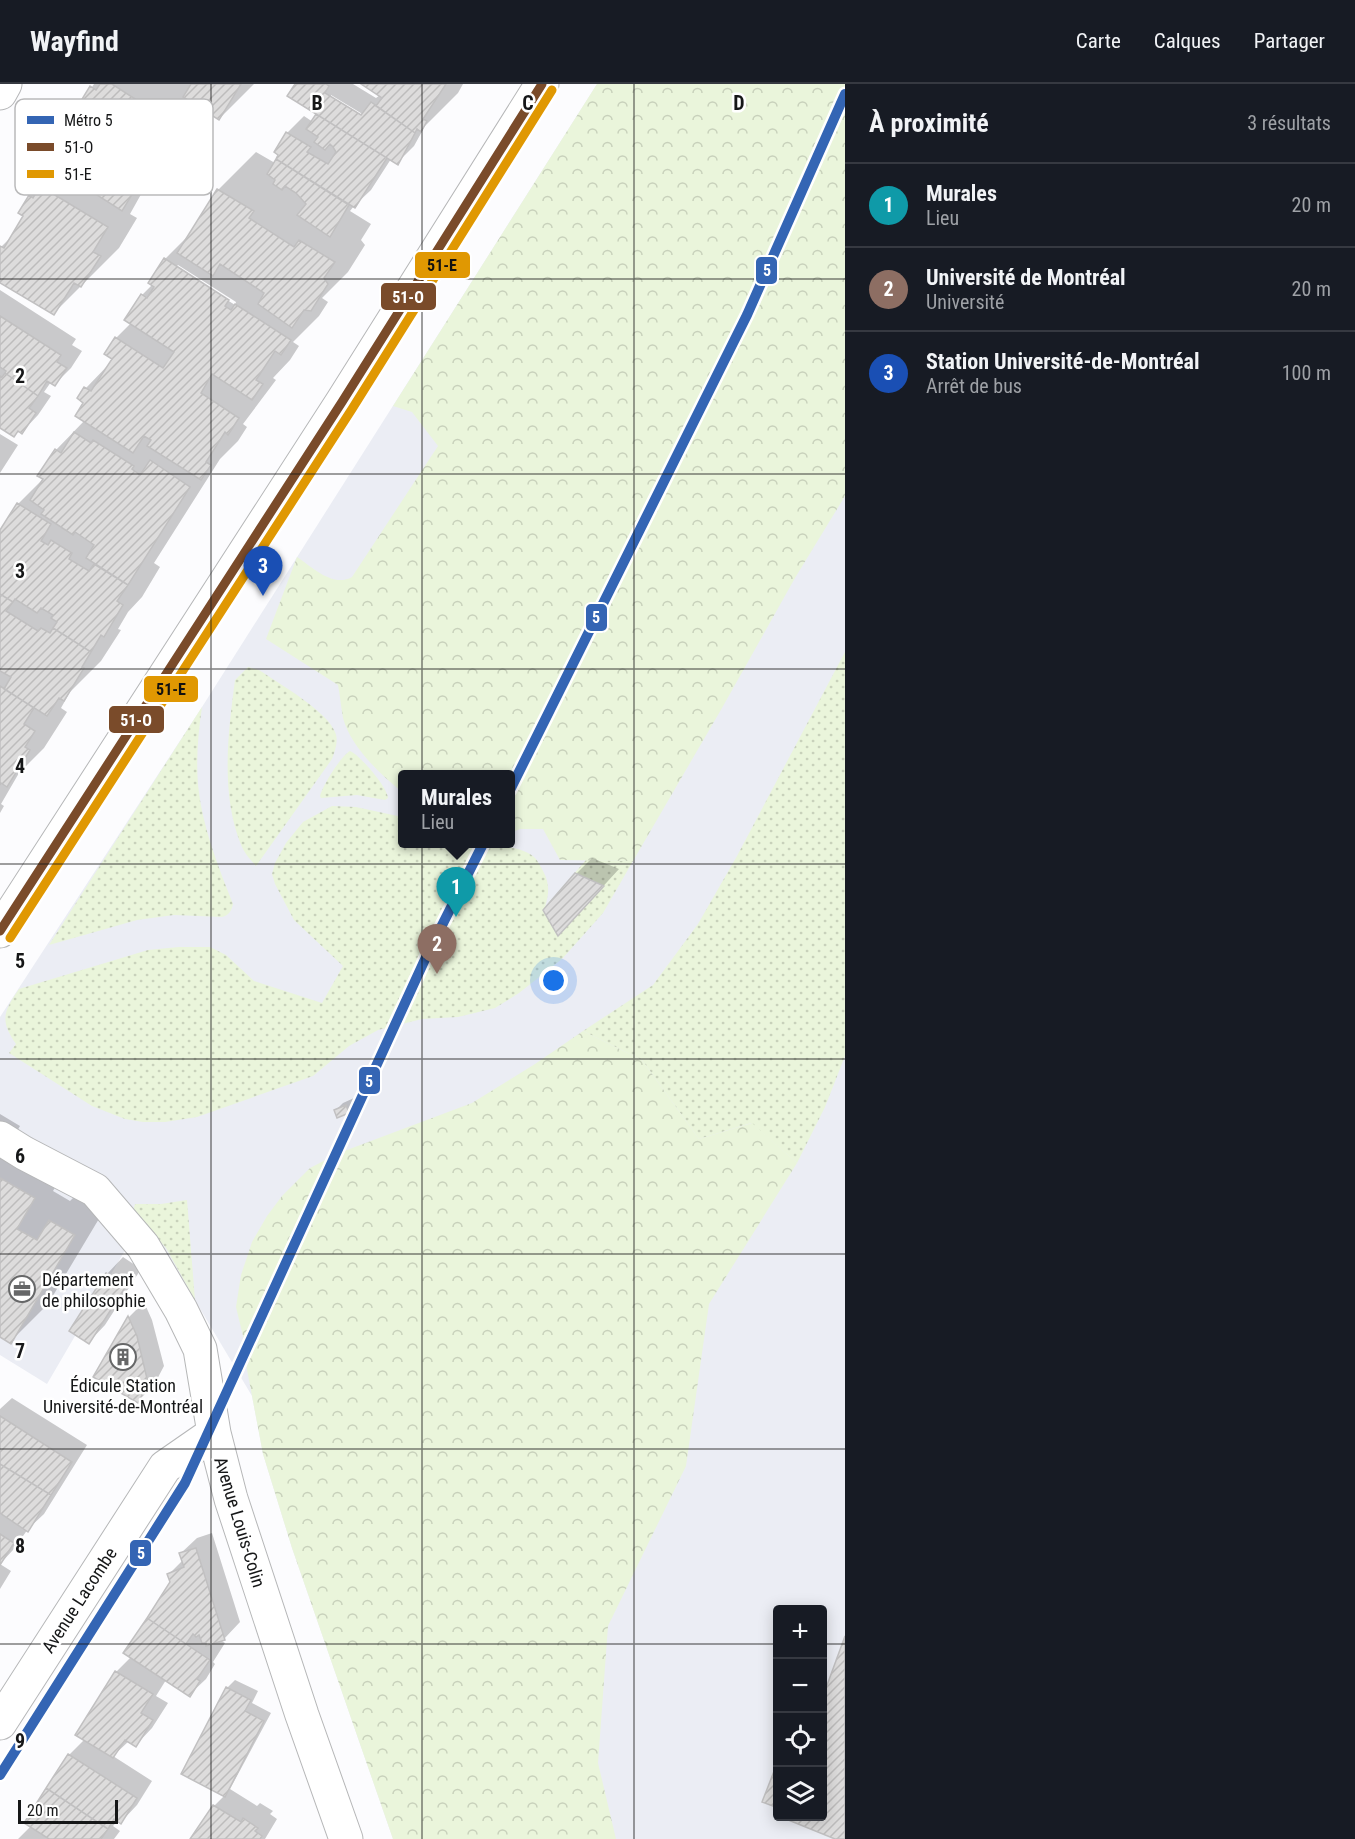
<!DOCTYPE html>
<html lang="fr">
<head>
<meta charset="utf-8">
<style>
	body { margin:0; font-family:"Roboto Condensed",sans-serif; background:#20242c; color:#f1f3f6 }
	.controls { position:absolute; right:18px; bottom:18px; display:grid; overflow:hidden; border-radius:6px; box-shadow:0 3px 15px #0003 }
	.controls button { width:54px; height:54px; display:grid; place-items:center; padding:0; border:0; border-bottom:2px solid #363941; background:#171b24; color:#f1f3f6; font:30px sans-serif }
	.scale { position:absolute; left:18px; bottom:15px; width:100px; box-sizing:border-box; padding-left:6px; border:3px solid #161718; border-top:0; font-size:16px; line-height:21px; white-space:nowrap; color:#161718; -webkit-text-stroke:4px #fff; paint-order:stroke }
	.you { position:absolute; left:554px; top:897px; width:21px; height:21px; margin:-15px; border:4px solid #fff; border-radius:50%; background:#1a73e8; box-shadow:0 0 0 9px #1a73e833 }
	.badge { display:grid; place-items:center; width:39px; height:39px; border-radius:50%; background:#0b8043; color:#fff; font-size:20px; font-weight:700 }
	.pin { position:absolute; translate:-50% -50px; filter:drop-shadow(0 2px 3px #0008) }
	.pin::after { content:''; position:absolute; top:32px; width:21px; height:18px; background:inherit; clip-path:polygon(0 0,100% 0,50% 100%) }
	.popup { position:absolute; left:398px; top:686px; width:117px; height:78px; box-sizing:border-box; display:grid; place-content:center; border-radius:6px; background:#171b24; filter:drop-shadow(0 2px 4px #0005); font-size:20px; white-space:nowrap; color:#9ea1a6 }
	.popup b { font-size:22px; color:#f1f3f6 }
	.popup::after { content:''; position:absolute; left:50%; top:100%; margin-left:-12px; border:12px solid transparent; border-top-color:#171b24 }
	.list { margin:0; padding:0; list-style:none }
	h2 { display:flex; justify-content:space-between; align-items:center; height:78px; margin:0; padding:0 24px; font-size:26px }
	h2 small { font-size:20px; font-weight:400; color:#9ea1a6 }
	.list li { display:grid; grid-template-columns:39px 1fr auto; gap:18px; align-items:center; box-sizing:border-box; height:84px; padding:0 24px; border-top:2px solid #363941 }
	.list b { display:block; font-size:22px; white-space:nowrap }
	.list p { margin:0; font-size:20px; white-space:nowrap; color:#9ea1a6 }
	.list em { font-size:20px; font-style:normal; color:#9ea1a6 }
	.icon { flex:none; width:33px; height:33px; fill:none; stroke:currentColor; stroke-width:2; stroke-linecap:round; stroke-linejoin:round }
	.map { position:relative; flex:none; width:845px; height:1755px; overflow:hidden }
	header { display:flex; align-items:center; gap:36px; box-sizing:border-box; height:84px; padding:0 30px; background:#171b24; border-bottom:2px solid #363941 }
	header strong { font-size:28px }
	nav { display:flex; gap:33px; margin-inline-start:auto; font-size:21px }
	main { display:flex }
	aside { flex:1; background:#171b24 }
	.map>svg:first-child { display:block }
	.built { fill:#ebedf4; fill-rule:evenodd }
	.grass { fill:url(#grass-dots) }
	.forest { fill:url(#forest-crowns) }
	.shadow { fill:#0003; fill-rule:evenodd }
	.building { fill:url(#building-hatch); stroke:#c1c0c1; stroke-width:1.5 }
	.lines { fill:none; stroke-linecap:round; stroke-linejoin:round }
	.minor-casing { stroke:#b6b7b8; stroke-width:35 }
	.minor { stroke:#fff; stroke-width:33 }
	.bus-1-casing { stroke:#fff; stroke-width:14 }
	.bus-2-casing { stroke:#fff; stroke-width:14 }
	.bus-1 { stroke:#7a4b2a; stroke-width:9 }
	.bus-2 { stroke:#e09802; stroke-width:9 }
	.metro-1-casing { stroke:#fff; stroke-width:15 }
	.metro-1 { stroke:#3465b4; stroke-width:10 }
	.grid { fill:none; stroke:#161718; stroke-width:1.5; stroke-opacity:0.55 }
	.labels { text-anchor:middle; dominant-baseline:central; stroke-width:5; stroke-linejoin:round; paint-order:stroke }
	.poi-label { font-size:18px; fill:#161718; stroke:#fff; text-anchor:start }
	.street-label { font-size:18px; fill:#161718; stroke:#fff }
	.key { fill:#fff; stroke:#b9b9ba; stroke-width:1.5 }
	.key-label { font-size:16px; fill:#161718 }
	.grid-label { font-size:20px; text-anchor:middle; font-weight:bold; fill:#161718; stroke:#fff; stroke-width:5; stroke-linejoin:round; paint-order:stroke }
	.line-badge { stroke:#fff; stroke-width:2 }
	.badge-label { font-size:16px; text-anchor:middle; font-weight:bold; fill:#fff }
	.pale-badge-label { font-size:16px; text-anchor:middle; font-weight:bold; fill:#111 }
</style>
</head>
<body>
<header>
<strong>Wayfind</strong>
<nav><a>Carte</a><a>Calques</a><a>Partager</a></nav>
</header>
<main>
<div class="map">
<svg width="845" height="1755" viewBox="0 0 845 1755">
	<defs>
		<pattern id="grass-dots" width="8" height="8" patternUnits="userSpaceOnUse" patternTransform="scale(1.5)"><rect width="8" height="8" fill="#eaf5db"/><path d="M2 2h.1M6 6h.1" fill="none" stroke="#c8d1bb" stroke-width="1.8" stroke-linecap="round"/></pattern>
		<pattern id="forest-crowns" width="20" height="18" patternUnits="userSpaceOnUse" patternTransform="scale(1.5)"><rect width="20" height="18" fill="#eaf5db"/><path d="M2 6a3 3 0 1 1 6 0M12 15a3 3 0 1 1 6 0" fill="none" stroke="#c8d1bb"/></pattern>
		<pattern id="building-hatch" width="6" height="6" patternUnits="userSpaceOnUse" patternTransform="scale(1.5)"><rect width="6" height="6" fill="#dddcdc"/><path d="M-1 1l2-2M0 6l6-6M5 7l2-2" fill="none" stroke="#bdbcbc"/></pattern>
	</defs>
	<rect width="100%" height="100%" fill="#fcfcfe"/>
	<path class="built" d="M 597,0 L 845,0 L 845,1755 L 393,1755 L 292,1464 L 263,1370 L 252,1312 L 145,1132 L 47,1300 L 0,1271 L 0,933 L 202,623 ZM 402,690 L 510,690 L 510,760 L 402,760 ZM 778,1526 L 822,1526 L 822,1732 L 778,1732 Z"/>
	<path class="grass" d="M 845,568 L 845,972 L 825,1023 L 797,1079 L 751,1039 L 699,1055 L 642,976 L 583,947 L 653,901 L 698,840 L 737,772 Z
		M 248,583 L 259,586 C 278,599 327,627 335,648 C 339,657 335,666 332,675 L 256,782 C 251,776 245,770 242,763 C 220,712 228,649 235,596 Z
		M 202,623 C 198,649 196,675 198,701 C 202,742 218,782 233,820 C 231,828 229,831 222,833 L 174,831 L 137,836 L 49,861 Z
		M 350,667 C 360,671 388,704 388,714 L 385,716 L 357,711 L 321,714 L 320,712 C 323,701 341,672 350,667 Z
		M 332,722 L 356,723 L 402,733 L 402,760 C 431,760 516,753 536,775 C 538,778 541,783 543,787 C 550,799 549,811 545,823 L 586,776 L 633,777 L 603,829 L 562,875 L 519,909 L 495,924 L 458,933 L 422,935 L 378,946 L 349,962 L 313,992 L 197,1033 L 165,1038 L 143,1038 L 125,1035 L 92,1022 L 9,969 L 16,960 C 0,937 3,928 19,905 L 148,866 L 179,863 L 210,863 L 226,871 L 254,897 L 322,919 L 343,882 L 294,836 L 275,800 L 272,790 L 275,779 L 286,759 L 303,738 Z
		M 187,1116 L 195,1216 L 166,1164 L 133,1127 L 135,1120 L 161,1120 Z"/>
	<path class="forest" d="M 597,0 L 845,0 L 845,412 L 795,494 L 722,624 L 633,777 L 560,776 L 543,745 L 520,745 L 510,749 L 510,690 L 402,690 L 402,708 C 379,689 351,663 343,634 C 341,623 340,611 338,601 L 266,555 L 297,473 C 312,483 333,504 352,493 L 438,362 L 412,328 L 393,322 Z
		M 583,947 L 642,976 L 699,1055 L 752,1039 L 797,1079 L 709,1220 L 686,1382 L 608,1542 L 598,1679 L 616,1755 L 393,1755 L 292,1464 L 263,1370 L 245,1275 L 243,1252 L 236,1223 L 241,1191 L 252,1158 L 267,1132 L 282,1112 L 310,1084 L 339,1069 L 472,1019 L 535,980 Z"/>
	<path class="shadow" d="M 94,0 L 254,0 L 219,35 L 201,23 L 196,32 L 170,57 L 176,61 L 159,87 L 143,104 L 144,105 L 130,130 L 137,134 L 119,164 L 54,229 L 0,197 L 0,164 L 14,150 L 25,131 L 30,112 L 58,84 L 63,49 L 81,31 L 86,23 L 81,20 Z
		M 297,0 L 353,0 L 376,14 L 380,11 L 364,0 L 463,0 L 458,9 L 425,42 L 414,62 L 397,79 L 391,75 L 371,106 L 354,122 L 350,127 L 371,140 L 361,156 L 365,161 L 348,188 L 322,214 L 328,218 L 319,232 L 293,258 L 299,262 L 290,276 L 273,294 L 276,296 L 243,340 L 247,343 L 238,357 L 220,375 L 154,479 L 160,483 L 142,513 L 128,528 L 118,545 L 121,546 L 101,577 L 70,608 L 61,624 L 67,628 L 44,664 L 19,689 L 1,720 L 4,722 L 0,729 L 0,448 L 18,420 L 44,394 L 56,366 L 85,336 L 85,318 L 79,314 L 86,304 L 112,277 L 116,254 L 131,239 L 142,211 L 153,200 L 165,175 L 190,150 L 218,106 L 256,68 L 275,79 L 280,70 L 276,67 L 287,49 L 304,32 L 313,38 L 318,29 ZM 331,11 L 369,34 L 367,37 L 331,14 ZM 178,181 L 236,218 L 235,221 L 176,183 Z
		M 0,206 L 76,255 L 72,261 L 82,267 L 71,284 L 55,300 L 51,298 L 44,308 L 51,312 L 38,331 L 22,348 L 19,346 L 14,352 L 0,342 Z
		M 0,350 L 18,361 L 0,389 Z
		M 592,774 L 619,785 L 574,834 L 576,790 Z
		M 354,1014 L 356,1020 L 348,1028 L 335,1027 L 343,1019 Z
		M 0,1030 L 20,1042 L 2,1073 L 15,1080 L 38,1057 L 71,1076 L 53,1107 L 70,1117 L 88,1099 L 112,1113 L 48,1220 L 10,1258 L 0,1252 Z
		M 123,1173 L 141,1185 L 105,1241 L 89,1258 L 107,1190 Z
		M 144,1218 L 152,1236 L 164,1282 L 154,1301 L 138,1317 L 95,1293 L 129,1233 Z
		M 12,1314 L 87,1361 L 44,1430 L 28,1445 L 13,1466 L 0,1480 L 0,1325 Z
		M 212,1449 L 240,1538 L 224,1555 L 220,1556 L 225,1559 L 213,1578 L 215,1580 L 206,1595 L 189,1611 L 166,1596 L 156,1612 L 168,1619 L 152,1644 L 136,1661 L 129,1657 L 113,1672 L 152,1697 L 137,1721 L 121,1738 L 118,1736 L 113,1742 L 120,1747 L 114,1755 L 18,1755 L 31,1742 L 69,1671 L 85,1655 L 116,1588 L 131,1573 L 125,1569 L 172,1498 L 169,1490 L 183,1476 L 180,1470 L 197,1454 Z
		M 0,1480 L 11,1487 L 0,1505 Z
		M 235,1596 L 258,1607 L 252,1619 L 271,1629 L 230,1705 L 257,1722 L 260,1719 L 273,1727 L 270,1730 L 277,1735 L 265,1755 L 191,1755 L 214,1722 L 225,1711 L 227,1604 Z"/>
	<path class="building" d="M 100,0 L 112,0 L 177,42 L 158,71 L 149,65 L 131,93 L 139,99 L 122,127 L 50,81 L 57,70 L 50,66 L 62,48 L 67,50 L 84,24 L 79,20 L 90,2 L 96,6 Z
		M 191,0 L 241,0 L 219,36 L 183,13 Z
		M 295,0 L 326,0 L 329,2 L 325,9 L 361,31 L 371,18 L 415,49 L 398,81 L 287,12 Z
		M 361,0 L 446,0 L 423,35 L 427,37 L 421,48 L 417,45 L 415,49 L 376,22 L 382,14 Z
		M 316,30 L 387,74 L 355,124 L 276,75 L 278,71 L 274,68 L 286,48 L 311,63 L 307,68 L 328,80 L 336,68 L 333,63 L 330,60 L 325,66 L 314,58 L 318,53 L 306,45 Z
		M 276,75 L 349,121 L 330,153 L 297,131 L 306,120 L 296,109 L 285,102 L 282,106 L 273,100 L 275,96 L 267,90 Z
		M 40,102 L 108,143 L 93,168 L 101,172 L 81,203 L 74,199 L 54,231 L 0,199 L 0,162 L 4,164 L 23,132 L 18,129 L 29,111 L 33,114 Z
		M 217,105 L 254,127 L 249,134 L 294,163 L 299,156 L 335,178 L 324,194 L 328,200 L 311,227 L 304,226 L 292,244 L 258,220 L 264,209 L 220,180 L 213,192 L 177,169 Z
		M 164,174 L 229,216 L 225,222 L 231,226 L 235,220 L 291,256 L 281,271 L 275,267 L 256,296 L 263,300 L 252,316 L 212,290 L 201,309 L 239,334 L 228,351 L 225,348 L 206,378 L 211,381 L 201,396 L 147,362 L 151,356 L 144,352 L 133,369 L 75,332 L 83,319 L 77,314 L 84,303 L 91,307 L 112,275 L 104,270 L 115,253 L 163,284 L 174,268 L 124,236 L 141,210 L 147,214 L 154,203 L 148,199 Z
		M 0,232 L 61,271 L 57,278 L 67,284 L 55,302 L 47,297 L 38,312 L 5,289 L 6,287 L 0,283 Z
		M 5,289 L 38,312 L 29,324 L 36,329 L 22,350 L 18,347 L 14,353 L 0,344 L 0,292 L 2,293 Z
		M 74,348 L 91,359 L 93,356 L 134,382 L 132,385 L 140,391 L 150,376 L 190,403 L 128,501 L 86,474 L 94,461 L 75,448 L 73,451 L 41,430 L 44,426 L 30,416 L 43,395 L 37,392 L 55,365 L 61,369 Z
		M 17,419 L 51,440 L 41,457 L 48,461 L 51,456 L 72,469 L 69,475 L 89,487 L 94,480 L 128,501 L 117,517 L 123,521 L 104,553 L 101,551 L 91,568 L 53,544 L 57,538 L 51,534 L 53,531 L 41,524 L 37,529 L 15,515 L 13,518 L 0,510 L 0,446 Z
		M 0,510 L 13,518 L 6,527 L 38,547 L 41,544 L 50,549 L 53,544 L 91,568 L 82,583 L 84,584 L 64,617 L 59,614 L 47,632 L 4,605 L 11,593 L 0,587 Z
		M 0,602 L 34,624 L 24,640 L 35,647 L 25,663 L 30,666 L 7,703 L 1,699 L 0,701 Z
		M 575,789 L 604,802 L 558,852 L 543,826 Z
		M 346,1021 L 349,1029 L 337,1034 L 334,1026 Z
		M 0,1094 L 35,1114 L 17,1145 L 37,1156 L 49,1136 L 75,1151 L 11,1260 L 0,1253 Z
		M 106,1189 L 126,1202 L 89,1260 L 69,1247 Z
		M 128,1232 L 137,1252 L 148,1299 L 138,1319 L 93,1293 Z
		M 0,1332 L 72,1378 L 51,1411 L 0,1380 Z
		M 0,1380 L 51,1411 L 28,1448 L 0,1429 Z
		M 0,1450 L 14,1459 L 0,1481 Z
		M 196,1464 L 225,1556 L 206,1562 L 206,1559 L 202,1559 L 199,1551 L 196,1553 L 193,1550 L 186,1560 L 147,1534 L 170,1498 L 167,1490 L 184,1483 L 179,1469 Z
		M 147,1534 L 210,1576 L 197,1595 L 200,1597 L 190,1613 L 123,1569 Z
		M 845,1552 L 845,1755 L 835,1755 L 781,1733 L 822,1732 L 822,1615 Z
		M 115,1587 L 153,1610 L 141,1629 L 153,1636 L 136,1663 L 125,1656 L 113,1674 L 75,1651 Z
		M 226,1603 L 251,1616 L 245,1627 L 264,1637 L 225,1713 L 181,1690 Z
		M 68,1670 L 137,1714 L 121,1740 L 114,1735 L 108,1745 L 46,1704 Z
		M 778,1677 L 778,1724 L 762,1718 Z
		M 46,1704 L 108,1745 L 101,1755 L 49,1755 L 24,1739 Z
		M 213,1721 L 241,1738 L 243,1734 L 258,1744 L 255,1747 L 262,1752 L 260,1755 L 190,1755 Z"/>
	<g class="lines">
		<defs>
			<path id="minor" d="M 0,9 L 5,0
				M 0,847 L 342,318 L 542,0
				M 0,1054 L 24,1069 L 95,1106 L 143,1162 L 181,1226 L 200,1265 L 214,1349 L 231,1415 L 302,1631 L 346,1755
				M 0,1639 L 165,1383 L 214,1349"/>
		</defs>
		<use href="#minor" class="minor-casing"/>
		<use href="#minor" class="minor"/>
		<defs>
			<path id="bus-1" d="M 0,847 L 342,318 L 542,0"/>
			<path id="bus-2" d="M 10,854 L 352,325 L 552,6"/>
		</defs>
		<use href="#bus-1" class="bus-1-casing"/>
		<use href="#bus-2" class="bus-2-casing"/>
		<use href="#bus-1" class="bus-1"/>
		<use href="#bus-2" class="bus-2"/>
		<defs>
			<path id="metro-1" d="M 510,706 L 747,231 L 845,10
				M 0,1691 L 185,1399 L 427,871 L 483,760"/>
		</defs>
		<use href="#metro-1" class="metro-1-casing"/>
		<use href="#metro-1" class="metro-1"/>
	</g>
	<path class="grid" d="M 211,0 L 211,1755M 422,0 L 422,1755M 634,0 L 634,1755M 0,195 L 845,195M 0,390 L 845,390M 0,585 L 845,585M 0,780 L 845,780M 0,975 L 845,975M 0,1170 L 845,1170M 0,1365 L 845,1365M 0,1560 L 778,1560M 822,1560 L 845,1560"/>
	<defs>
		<symbol id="office-ring" viewBox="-11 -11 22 22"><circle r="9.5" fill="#fff" stroke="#666768" stroke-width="1.5"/><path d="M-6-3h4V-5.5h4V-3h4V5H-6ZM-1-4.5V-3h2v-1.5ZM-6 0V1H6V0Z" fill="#666768"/></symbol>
		<symbol id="building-ring" viewBox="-11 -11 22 22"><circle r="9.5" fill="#fff" stroke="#666768" stroke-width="1.5"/><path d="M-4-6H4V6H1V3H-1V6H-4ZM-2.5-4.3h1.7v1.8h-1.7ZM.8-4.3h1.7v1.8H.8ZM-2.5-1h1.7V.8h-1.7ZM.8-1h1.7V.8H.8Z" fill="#666768"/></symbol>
	</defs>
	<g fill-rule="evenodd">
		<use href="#office-ring" x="7" y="1190" width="30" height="30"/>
		<use href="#building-ring" x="108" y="1258" width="30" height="30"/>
	</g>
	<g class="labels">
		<g class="poi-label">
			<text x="42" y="1195">Département<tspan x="42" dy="21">de philosophie</tspan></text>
			<text x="123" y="1301" text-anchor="middle">Édicule Station<tspan x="123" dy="21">Université-de-Montréal</tspan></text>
		</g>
		<g class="street-label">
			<text transform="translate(240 1438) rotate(73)">Avenue Louis-Colin</text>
			<text transform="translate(79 1516) rotate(-57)">Avenue Lacombe</text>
		</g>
	</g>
	<rect x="15" y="15" width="198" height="96" rx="9" class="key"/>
	<rect x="27" y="32" width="27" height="8" fill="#3465b4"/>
	<rect x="27" y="59" width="27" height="8" fill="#7a4b2a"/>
	<rect x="27" y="86" width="27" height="8" fill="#e09802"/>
	<g class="key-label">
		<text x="64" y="42">Métro 5</text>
		<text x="64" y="69">51-O</text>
		<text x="64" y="96">51-E</text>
	</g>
	<g class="grid-label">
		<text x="317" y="26">B</text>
		<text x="528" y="26">C</text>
		<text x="739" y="26">D</text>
		<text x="20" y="299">2</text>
		<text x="20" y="494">3</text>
		<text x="20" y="689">4</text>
		<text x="20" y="884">5</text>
		<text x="20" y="1079">6</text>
		<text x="20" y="1274">7</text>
		<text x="20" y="1469">8</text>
		<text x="20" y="1664">9</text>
	</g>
	<g class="line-badge">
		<rect x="414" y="167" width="57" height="28" rx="6" fill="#e09802"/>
		<rect x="755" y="172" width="23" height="29" rx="6" fill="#3465b4"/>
		<rect x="380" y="198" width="57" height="29" rx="6" fill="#7a4b2a"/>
		<rect x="585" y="519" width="23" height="29" rx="6" fill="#3465b4"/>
		<rect x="143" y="591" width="56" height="28" rx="6" fill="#e09802"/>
		<rect x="108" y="621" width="57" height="29" rx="6" fill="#7a4b2a"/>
		<rect x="358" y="982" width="23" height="29" rx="6" fill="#3465b4"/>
		<rect x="129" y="1455" width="23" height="28" rx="6" fill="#3465b4"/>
	</g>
	<g class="badge-label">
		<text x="767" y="192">5</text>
		<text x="408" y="219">51-O</text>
		<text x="596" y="539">5</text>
		<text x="136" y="642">51-O</text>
		<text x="369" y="1003">5</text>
		<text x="141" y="1475">5</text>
	</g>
	<g class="pale-badge-label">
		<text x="442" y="187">51-E</text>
		<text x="171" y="611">51-E</text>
	</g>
</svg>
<div class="controls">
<button>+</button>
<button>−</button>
<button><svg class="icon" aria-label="locate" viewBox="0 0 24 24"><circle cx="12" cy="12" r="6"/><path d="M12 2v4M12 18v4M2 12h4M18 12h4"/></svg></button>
<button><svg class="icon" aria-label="layers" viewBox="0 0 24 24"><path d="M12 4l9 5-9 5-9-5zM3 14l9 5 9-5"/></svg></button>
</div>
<div class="scale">20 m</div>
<div class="you"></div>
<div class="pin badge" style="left:456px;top:833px;background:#0f9aa8">1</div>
<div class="popup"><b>Murales</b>Lieu</div>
<div class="pin badge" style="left:437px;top:890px;background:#8d6e63">2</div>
<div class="pin badge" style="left:263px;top:512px;background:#1a4fb4">3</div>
</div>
<aside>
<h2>À proximité<small>3 résultats</small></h2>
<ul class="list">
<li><span class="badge" style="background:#0f9aa8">1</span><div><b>Murales</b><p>Lieu</p></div><em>20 m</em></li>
<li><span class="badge" style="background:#8d6e63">2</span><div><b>Université de Montréal</b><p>Université</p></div><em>20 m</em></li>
<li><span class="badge" style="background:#1a4fb4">3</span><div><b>Station Université-de-Montréal</b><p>Arrêt de bus</p></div><em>100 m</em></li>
</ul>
</aside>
</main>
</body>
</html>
